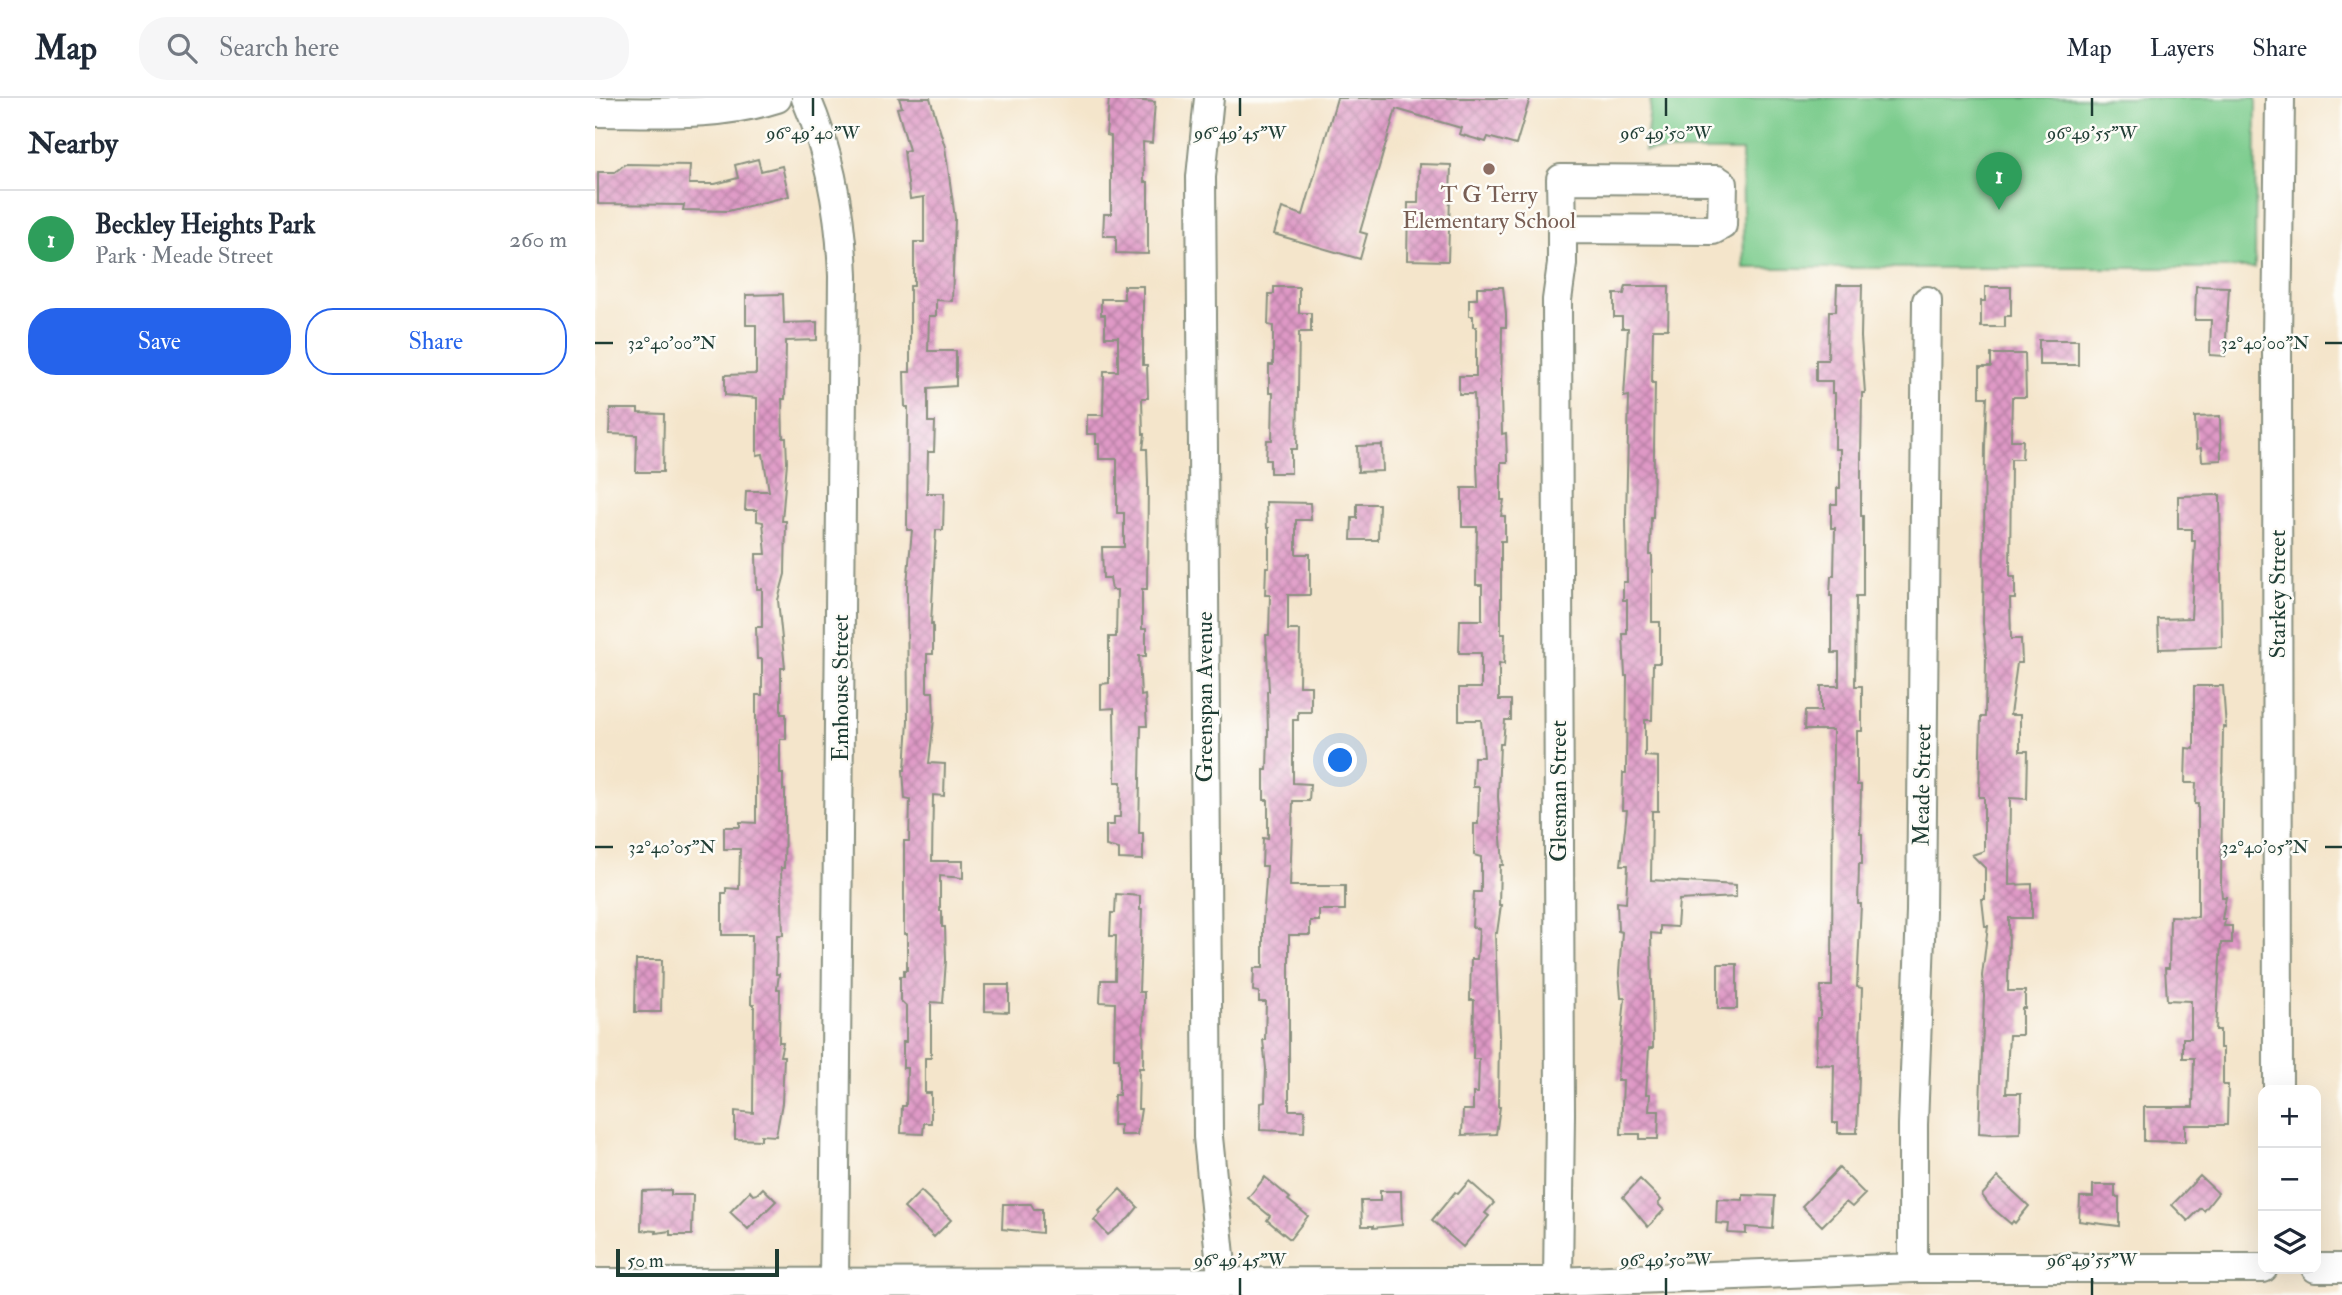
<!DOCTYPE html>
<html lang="en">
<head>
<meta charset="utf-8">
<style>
	body { margin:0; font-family:"IM FELL Double Pica",serif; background:#f6f6f7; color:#1f2937 }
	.controls { position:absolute; right:21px; bottom:21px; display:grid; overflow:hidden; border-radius:14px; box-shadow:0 7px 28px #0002 }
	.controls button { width:63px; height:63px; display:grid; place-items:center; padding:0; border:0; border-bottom:2px solid #e0e1e3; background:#fff; color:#1f2937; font:35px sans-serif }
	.scale { position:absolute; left:21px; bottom:18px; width:163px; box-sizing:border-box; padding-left:7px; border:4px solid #1f3d34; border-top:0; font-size:19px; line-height:24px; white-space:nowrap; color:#1f3d34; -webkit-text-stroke:5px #fdfcf7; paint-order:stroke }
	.you { position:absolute; left:746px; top:663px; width:24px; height:24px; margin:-18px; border:5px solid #fff; border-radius:50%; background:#1a73e8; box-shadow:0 0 0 10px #1a73e833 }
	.badge { display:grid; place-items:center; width:46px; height:46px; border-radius:50%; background:#2563eb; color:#fff; font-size:23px; font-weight:700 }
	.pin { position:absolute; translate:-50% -58px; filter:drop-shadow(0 2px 4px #0008) }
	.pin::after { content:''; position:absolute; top:37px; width:24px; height:21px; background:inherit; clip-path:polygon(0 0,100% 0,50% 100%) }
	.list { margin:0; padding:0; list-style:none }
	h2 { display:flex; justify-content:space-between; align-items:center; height:91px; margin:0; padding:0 28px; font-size:30px }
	h2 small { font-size:23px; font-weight:400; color:#747a83 }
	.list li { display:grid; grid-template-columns:46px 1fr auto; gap:21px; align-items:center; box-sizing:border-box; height:98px; padding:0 28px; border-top:2px solid #e0e1e3 }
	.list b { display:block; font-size:26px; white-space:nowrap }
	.list p { margin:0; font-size:23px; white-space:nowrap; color:#747a83 }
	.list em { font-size:23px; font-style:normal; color:#747a83 }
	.actions { display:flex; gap:14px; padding:21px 28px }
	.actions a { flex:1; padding:16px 0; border:2px solid #2563eb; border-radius:28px; text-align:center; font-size:24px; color:#2563eb }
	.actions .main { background:#2563eb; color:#fff }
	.icon { flex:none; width:38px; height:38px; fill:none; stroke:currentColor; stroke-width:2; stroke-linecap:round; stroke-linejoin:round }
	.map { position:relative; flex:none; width:1747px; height:1197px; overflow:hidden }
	header { display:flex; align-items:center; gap:42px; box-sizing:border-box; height:98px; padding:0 35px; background:#fff; border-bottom:2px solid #e0e1e3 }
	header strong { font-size:33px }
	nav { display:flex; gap:38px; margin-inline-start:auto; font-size:24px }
	.search { width:490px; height:63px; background:#f6f6f7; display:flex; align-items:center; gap:18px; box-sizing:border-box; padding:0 24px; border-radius:28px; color:#747a83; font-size:26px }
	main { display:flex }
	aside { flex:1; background:#fff }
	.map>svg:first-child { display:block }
	.green { fill:#7bcc8d; stroke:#4d8460; stroke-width:2 }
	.building { fill:url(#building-cross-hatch) }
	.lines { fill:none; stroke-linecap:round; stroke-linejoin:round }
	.minor-casing { stroke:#8a9180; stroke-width:32 }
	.minor { stroke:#fff; stroke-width:28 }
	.ticks { fill:none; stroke:#1f3d34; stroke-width:2.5 }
	.education-dot { fill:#8d6e63; stroke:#fdfcf7; stroke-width:2.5 }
	.labels { text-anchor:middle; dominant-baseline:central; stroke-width:5; stroke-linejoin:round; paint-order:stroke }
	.education-label { font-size:23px; fill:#785e54; stroke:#fdfcf7 }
	.street-label { font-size:23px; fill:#1f3d34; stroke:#fdfcf7 }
	.ticks-label { font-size:18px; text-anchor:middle; fill:#1f3d34; stroke:#fdfcf7; stroke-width:5; stroke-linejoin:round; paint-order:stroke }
</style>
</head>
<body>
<header>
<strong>Map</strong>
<div class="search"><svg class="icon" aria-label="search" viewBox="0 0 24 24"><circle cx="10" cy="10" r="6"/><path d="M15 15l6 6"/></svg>Search here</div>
<nav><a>Map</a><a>Layers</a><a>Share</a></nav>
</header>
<main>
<aside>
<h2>Nearby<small></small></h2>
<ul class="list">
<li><span class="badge" style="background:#2e9e5b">1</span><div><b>Beckley Heights Park</b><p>Park · Meade Street</p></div><em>260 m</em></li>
</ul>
<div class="actions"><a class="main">Save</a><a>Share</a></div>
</aside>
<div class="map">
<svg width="1747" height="1197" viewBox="0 0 1747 1197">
	<defs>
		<pattern id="building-cross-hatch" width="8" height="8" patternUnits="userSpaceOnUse" patternTransform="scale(1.75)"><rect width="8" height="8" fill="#df99c6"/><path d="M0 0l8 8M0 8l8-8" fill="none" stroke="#b47ea2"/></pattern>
	</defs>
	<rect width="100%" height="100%" fill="#fdfcf7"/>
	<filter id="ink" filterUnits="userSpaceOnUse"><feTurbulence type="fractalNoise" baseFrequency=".0143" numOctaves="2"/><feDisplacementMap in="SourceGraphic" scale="14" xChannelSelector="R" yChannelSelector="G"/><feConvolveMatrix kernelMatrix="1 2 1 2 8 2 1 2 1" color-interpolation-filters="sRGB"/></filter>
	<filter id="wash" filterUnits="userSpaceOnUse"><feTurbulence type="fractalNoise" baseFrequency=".00686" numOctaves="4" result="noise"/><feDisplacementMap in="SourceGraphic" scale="28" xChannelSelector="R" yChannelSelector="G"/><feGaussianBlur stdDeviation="1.57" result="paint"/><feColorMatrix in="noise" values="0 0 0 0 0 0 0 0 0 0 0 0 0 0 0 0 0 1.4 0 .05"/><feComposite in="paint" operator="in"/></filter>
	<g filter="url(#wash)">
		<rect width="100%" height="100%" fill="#f4e5cb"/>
		<path class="green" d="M 1056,0 L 1661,0 L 1660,170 L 1149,170 L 1147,53 L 1050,53 Z"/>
		<g id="blocks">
			<path class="building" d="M 304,0 L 335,0 L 350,49 L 360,120 L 357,203 L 341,202 L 341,218 L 334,218 L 333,253 L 361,253 L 361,288 L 333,290 L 333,324 L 340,324 L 339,354 L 333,354 L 332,395 L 349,395 L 348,432 L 341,432 L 336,526 L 338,526 L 338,556 L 332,556 L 332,594 L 338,594 L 339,621 L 334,665 L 350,666 L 349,698 L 338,697 L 337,763 L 368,763 L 368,780 L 345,778 L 345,813 L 347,813 L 347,829 L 350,829 L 351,862 L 348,905 L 336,904 L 336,960 L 330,960 L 330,995 L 336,995 L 336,1025 L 329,1025 L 328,1036 L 306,1035 L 307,1008 L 311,1008 L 312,970 L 308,970 L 308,944 L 311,944 L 311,908 L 305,902 L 305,878 L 309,878 L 309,872 L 312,872 L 312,836 L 309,836 L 309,743 L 314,743 L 315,702 L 310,701 L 308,672 L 310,672 L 313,623 L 312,486 L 317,432 L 312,432 L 313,309 L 310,309 L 309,274 L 315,274 L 315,188 L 319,188 L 319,144 L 329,144 L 329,99 L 315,101 L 309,53 L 314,52 L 302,10 L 307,9 Z
				M 514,0 L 560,4 L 557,45 L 548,44 L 549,84 L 553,84 L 553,156 L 521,155 L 521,138 L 508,138 L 509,116 L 516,116 L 516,38 L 511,37 Z
				M 742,0 L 935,0 L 921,47 L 893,39 L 891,44 L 864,36 L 866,30 L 801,11 L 765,134 L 772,136 L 765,161 L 679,136 L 687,110 L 708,117 Z
				M 163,61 L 166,73 L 187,68 L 194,98 L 133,113 L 88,112 L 89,107 L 3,106 L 3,74 L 20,74 L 30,66 L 95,67 L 94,86 L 120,86 L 143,80 L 140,67 Z
				M 824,66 L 856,67 L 853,163 L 812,162 L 813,105 L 823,105 Z
				M 1242,187 L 1267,187 L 1266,239 L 1270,295 L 1267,295 L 1266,361 L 1266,418 L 1268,418 L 1268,498 L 1261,498 L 1260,588 L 1267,588 L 1267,633 L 1262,633 L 1262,687 L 1266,687 L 1265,735 L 1267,735 L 1267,766 L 1264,766 L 1263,806 L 1266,806 L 1262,889 L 1267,890 L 1262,1035 L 1243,1035 L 1243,1025 L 1238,1025 L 1239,967 L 1221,966 L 1222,920 L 1225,920 L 1226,888 L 1237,888 L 1238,632 L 1209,632 L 1210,613 L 1226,613 L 1226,588 L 1244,588 L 1244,555 L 1237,555 L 1237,498 L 1235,498 L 1236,478 L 1239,478 L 1240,430 L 1236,430 L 1236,406 L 1242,406 L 1242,390 L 1245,390 L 1245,351 L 1240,351 L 1240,295 L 1237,295 L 1237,283 L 1221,283 L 1221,262 L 1233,262 L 1234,213 L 1241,213 Z
				M 529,188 L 548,188 L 548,267 L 552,267 L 553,300 L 547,300 L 548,336 L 550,336 L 548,351 L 552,351 L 553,385 L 552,491 L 547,491 L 547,531 L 551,531 L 551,558 L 544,558 L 546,598 L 550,597 L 552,628 L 546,628 L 544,735 L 548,735 L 548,762 L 524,761 L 524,751 L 511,748 L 511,727 L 519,727 L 519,719 L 525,719 L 526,684 L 520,684 L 519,610 L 506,611 L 506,586 L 514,585 L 514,539 L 521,539 L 522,492 L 517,492 L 515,480 L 508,480 L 507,449 L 529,449 L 529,415 L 522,415 L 522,361 L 504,361 L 504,346 L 501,346 L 501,336 L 492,336 L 492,317 L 508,317 L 509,273 L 523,273 L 523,239 L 510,239 L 510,217 L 506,217 L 506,201 L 529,201 Z
				M 1031,188 L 1074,188 L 1073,231 L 1058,231 L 1057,285 L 1060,285 L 1058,419 L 1056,419 L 1055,457 L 1057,457 L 1057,524 L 1065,524 L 1065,565 L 1058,565 L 1057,622 L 1050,622 L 1050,658 L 1063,659 L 1063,713 L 1057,713 L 1056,782 L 1141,787 L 1141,799 L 1084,802 L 1082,829 L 1065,828 L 1065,836 L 1056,835 L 1058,950 L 1054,950 L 1051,996 L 1055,996 L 1054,1013 L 1064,1013 L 1063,1041 L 1045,1041 L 1045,1036 L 1026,1036 L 1028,982 L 1022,982 L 1030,900 L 1026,900 L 1024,875 L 1027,834 L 1023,833 L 1022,804 L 1031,805 L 1033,767 L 1026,767 L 1032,712 L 1027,712 L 1028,675 L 1031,675 L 1032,578 L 1030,578 L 1028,536 L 1032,536 L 1032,502 L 1028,502 L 1028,484 L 1032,484 L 1031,418 L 1034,298 L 1029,299 L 1033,230 L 1027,230 L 1027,219 L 1019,219 L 1019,196 L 1029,196 Z
				M 1601,188 L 1634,189 L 1630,258 L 1615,257 L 1616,222 L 1600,222 Z
				M 679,189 L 704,189 L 704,215 L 716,215 L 716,234 L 704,234 L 702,351 L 696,351 L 696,375 L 675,375 L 675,362 L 671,362 L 672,342 L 677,342 L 678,295 L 674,295 L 674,267 L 678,267 L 678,228 L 673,227 L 674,196 L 679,196 Z
				M 882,189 L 908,189 L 911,216 L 911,229 L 907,229 L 906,296 L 907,336 L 911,335 L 912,364 L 906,364 L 906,402 L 909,402 L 906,418 L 910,418 L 910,443 L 906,443 L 906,536 L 910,536 L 909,566 L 904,565 L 904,602 L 916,602 L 916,622 L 910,622 L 908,646 L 905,646 L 903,699 L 908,767 L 905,767 L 904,807 L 906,807 L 902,835 L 900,835 L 904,939 L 903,1009 L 905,1009 L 901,1036 L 867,1037 L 868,1012 L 878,1012 L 878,995 L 883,995 L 884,961 L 878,961 L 879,902 L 875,902 L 876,861 L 882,861 L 884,831 L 877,829 L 879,794 L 886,794 L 886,759 L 879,757 L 879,726 L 883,726 L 884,689 L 878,689 L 879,659 L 889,659 L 886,622 L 864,622 L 864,590 L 886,590 L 886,555 L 864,555 L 865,522 L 887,522 L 887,487 L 881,487 L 882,429 L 867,429 L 867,390 L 883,390 L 879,296 L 864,296 L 864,278 L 881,278 L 881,229 L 878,229 L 878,218 L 874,218 L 874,201 L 882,201 Z
				M 1390,189 L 1416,189 L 1416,218 L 1410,218 L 1410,229 L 1386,229 L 1386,203 L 1390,203 Z
				M 188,196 L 189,225 L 222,224 L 222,242 L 191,243 L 190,301 L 187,301 L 188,340 L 191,340 L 192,364 L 187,423 L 191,423 L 190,476 L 183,502 L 190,570 L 186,570 L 186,616 L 191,616 L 191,641 L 185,641 L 185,676 L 188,676 L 188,692 L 190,692 L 190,720 L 189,770 L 186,770 L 188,837 L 182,837 L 181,876 L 184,876 L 182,891 L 185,891 L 184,944 L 188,944 L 185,958 L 189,958 L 187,1005 L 181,1038 L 166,1037 L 166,1042 L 140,1041 L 140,1013 L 158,1015 L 159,906 L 156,906 L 157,837 L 127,837 L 127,795 L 131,795 L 131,790 L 144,791 L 145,751 L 129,751 L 129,729 L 145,729 L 145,724 L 161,725 L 161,597 L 167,597 L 167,561 L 162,561 L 161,529 L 167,529 L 167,491 L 162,491 L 161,456 L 171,456 L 168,424 L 162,423 L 162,412 L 150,412 L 151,393 L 174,393 L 168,356 L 162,357 L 162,300 L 130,297 L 130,277 L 161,276 L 161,227 L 151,227 L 151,197 Z
				M 1444,242 L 1483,242 L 1483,267 L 1444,267 Z
				M 1396,256 L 1430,256 L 1431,299 L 1417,299 L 1416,342 L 1428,342 L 1427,361 L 1416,361 L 1415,479 L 1420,479 L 1420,501 L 1415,501 L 1416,541 L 1426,541 L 1427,565 L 1422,565 L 1415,617 L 1425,617 L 1425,653 L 1433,653 L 1432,701 L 1415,700 L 1414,787 L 1437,786 L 1437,820 L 1414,820 L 1413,893 L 1430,893 L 1430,910 L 1427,910 L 1427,937 L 1414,937 L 1411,995 L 1426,995 L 1425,1035 L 1398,1036 L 1384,1035 L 1389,898 L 1387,878 L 1393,828 L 1390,828 L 1387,801 L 1390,801 L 1390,770 L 1377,757 L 1389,753 L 1389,699 L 1384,699 L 1386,619 L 1390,619 L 1391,558 L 1388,525 L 1390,348 L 1392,299 L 1385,299 L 1385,269 L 1396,269 Z
				M 15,311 L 43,311 L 43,315 L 69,316 L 68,374 L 41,374 L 42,337 L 14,336 Z
				M 1625,318 L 1626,362 L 1607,363 L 1606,350 L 1601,351 L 1600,319 Z
				M 787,347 L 788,373 L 763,374 L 762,348 Z
				M 1625,397 L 1627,549 L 1564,551 L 1563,521 L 1596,520 L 1600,443 L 1597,443 L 1597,431 L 1583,431 L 1583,398 Z
				M 671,404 L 715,405 L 716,422 L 701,422 L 701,456 L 715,456 L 715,497 L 693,497 L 693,532 L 705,532 L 704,588 L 716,588 L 716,614 L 703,614 L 703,622 L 698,622 L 698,685 L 715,686 L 714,703 L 698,703 L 695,788 L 750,788 L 750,812 L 724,812 L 724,823 L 715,823 L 715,837 L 694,837 L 694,1012 L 710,1012 L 709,1034 L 665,1032 L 666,1005 L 670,1004 L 671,970 L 668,942 L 670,942 L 671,904 L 664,904 L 664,894 L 658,893 L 659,870 L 668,870 L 668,823 L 672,768 L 667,768 L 668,740 L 673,741 L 673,702 L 669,702 L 669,672 L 672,672 L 673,634 L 672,593 L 674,593 L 671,537 L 674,537 L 675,497 L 670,497 L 671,469 L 674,469 L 674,430 L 672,430 Z
				M 762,406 L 784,406 L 783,442 L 756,442 L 757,420 L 762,420 Z
				M 1599,588 L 1628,588 L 1631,630 L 1628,629 L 1626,787 L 1627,799 L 1631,799 L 1627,821 L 1630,821 L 1629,828 L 1637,828 L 1637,845 L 1626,845 L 1621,932 L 1625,932 L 1625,950 L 1628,950 L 1628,987 L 1633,987 L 1632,1027 L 1590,1027 L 1590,1044 L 1549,1043 L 1549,1009 L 1598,1009 L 1599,960 L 1588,960 L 1588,940 L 1596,940 L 1596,903 L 1572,902 L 1570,870 L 1574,870 L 1575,818 L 1603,819 L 1603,706 L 1600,706 L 1601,685 L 1590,685 L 1591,650 L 1599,651 Z
				M 521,796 L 545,798 L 545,812 L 547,812 L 544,894 L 549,894 L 548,970 L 544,970 L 543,1011 L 546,1011 L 542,1037 L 525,1037 L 525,1027 L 518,1027 L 519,997 L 524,997 L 524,960 L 519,960 L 520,905 L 505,904 L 506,882 L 520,882 L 521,838 L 515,838 L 516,815 L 520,815 Z
				M 41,862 L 67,862 L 66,914 L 40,914 Z
				M 1123,866 L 1142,866 L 1142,911 L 1123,911 Z
				M 390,887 L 414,887 L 414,914 L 390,913 Z
				M 1244,1070 L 1270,1096 L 1257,1109 L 1251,1104 L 1227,1128 L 1207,1108 Z
				M 1605,1078 L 1623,1095 L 1609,1113 L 1606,1110 L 1593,1123 L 1577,1107 Z
				M 670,1079 L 695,1100 L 693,1102 L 713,1118 L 695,1141 L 672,1122 L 675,1118 L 653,1100 Z
				M 1403,1079 L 1434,1108 L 1420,1125 L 1418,1123 L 1416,1126 L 1395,1108 L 1387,1097 Z
				M 1045,1081 L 1066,1102 L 1063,1106 L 1069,1112 L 1053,1129 L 1028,1099 Z
				M 874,1083 L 899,1105 L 890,1115 L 894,1118 L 868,1149 L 837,1122 L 860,1094 L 863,1096 Z
				M 1498,1087 L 1520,1087 L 1520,1099 L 1524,1099 L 1524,1128 L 1484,1123 L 1485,1099 L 1498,1099 Z
				M 168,1090 L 181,1103 L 153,1131 L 135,1114 L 155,1093 L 158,1097 L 162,1096 Z
				M 525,1091 L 543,1109 L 534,1120 L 513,1137 L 499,1122 L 506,1115 L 504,1113 Z
				M 76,1092 L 76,1097 L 98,1097 L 97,1137 L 75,1137 L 75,1133 L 61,1135 L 61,1133 L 46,1132 L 47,1093 Z
				M 326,1093 L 356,1122 L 339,1139 L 309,1110 Z
				M 785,1093 L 806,1093 L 807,1127 L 778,1130 L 778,1128 L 767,1128 L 766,1103 L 785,1103 Z
				M 1148,1097 L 1180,1098 L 1178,1131 L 1151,1129 L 1151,1136 L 1133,1135 L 1134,1126 L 1121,1125 L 1122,1101 L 1148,1102 Z
				M 408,1106 L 436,1106 L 439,1111 L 447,1111 L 447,1135 L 407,1131 Z"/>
		</g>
	</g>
	<g filter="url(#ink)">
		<use href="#blocks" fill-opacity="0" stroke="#8a9180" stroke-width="2"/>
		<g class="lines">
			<defs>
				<path id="minor" d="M 211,0 C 235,56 246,117 248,178 L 239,1184
					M 614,0 L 606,79 L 613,1039 L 629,1197
					M 0,14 C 61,14 123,19 182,0
					M 1683,992 L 1682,242 L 1685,0
					M 1318,1170 L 1318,1027 L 1326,813 L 1332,203
					M 1721,1170 L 1747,1170
					M 963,1184 L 965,1016 L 962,202 L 967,166 L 967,131 L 1118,132 L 1127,127 L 1128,86 L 1122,82 L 966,81 L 967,131
					M 0,1185 L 963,1184 L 1318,1170 L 1668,1170"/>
			</defs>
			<use href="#minor" class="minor-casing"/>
			<use href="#minor" class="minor"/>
		</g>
	</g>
	<path class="ticks" d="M 218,0 L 218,18M 645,0 L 645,18M 1071,0 L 1071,18M 1497,0 L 1497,18M 0,245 L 18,245M 1730,245 L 1747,245M 0,749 L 18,749M 1730,749 L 1747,749M 645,1180 L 645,1197M 1071,1180 L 1071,1197M 1497,1180 L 1497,1197"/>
	<circle class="education-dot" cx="894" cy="71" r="7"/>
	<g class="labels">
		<g class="education-label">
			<text x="894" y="96">T G Terry<tspan x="894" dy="26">Elementary School</tspan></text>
		</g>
		<g class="street-label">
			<text transform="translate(1682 496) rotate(-90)">Starkey Street</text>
			<text transform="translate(245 590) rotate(-90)">Emhouse Street</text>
			<text transform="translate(609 599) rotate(-90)">Greenspan Avenue</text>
			<text transform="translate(1327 687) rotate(-89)">Meade Street</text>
			<text transform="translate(963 693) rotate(-90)">Glesman Street</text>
		</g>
	</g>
	<g class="ticks-label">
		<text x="218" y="41">96°49'40"W</text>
		<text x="645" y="41">96°49'45"W</text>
		<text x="1071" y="41">96°49'50"W</text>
		<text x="1497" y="41">96°49'55"W</text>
		<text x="1670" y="251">32°40'00"N</text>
		<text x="77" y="251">32°40'00"N</text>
		<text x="1670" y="755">32°40'05"N</text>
		<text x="77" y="755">32°40'05"N</text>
		<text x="645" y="1168">96°49'45"W</text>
		<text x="1071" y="1168">96°49'50"W</text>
		<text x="1497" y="1168">96°49'55"W</text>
	</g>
</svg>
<div class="controls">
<button>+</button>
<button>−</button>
<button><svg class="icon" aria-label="layers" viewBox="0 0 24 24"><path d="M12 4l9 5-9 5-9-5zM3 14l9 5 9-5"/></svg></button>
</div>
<div class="scale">50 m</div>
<div class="you"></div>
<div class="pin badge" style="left:1404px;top:112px;background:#2e9e5b">1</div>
</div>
</main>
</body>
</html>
